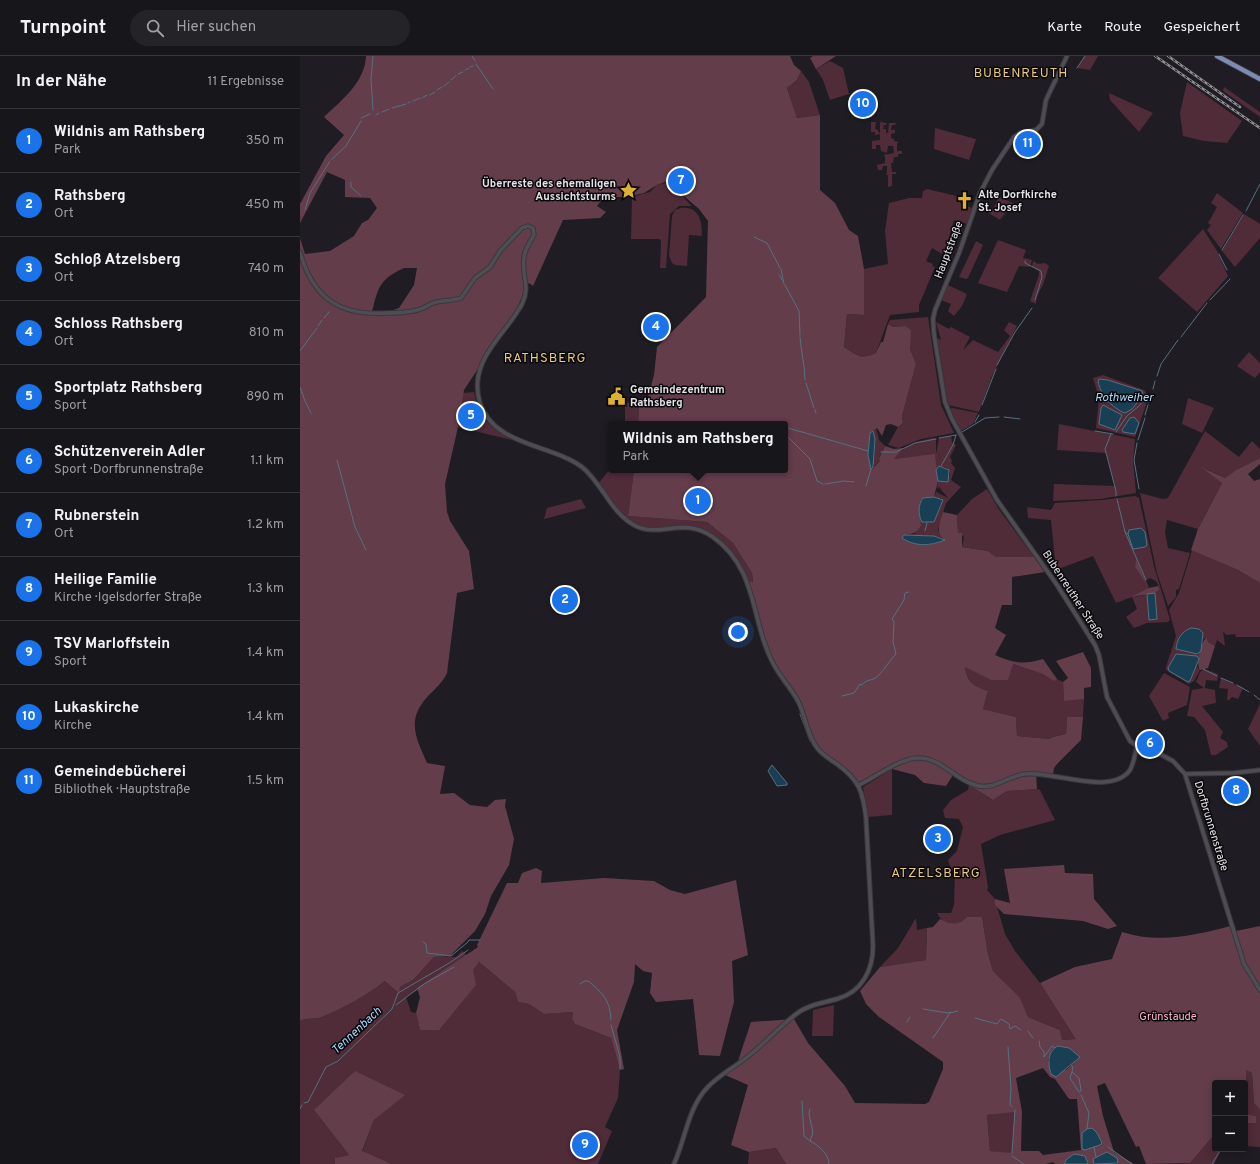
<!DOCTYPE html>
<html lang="de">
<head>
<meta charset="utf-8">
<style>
	body { margin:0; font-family:Overpass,sans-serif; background:#242327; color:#f1f3f6 }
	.controls { position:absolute; right:12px; bottom:12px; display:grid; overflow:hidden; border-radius:4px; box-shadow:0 2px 10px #0003 }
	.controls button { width:36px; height:36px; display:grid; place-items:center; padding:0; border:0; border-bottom:1px solid #363539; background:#17161a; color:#f1f3f6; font:20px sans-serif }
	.you { position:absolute; left:438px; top:576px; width:14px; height:14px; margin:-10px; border:3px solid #fff; border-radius:50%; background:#1a73e8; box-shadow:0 0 0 6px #1a73e833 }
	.badge { display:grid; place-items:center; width:26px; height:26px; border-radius:50%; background:#1a73e8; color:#fff; font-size:13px; font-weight:700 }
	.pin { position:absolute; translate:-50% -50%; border:2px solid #fff; box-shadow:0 1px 4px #0006 }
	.popup { position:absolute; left:308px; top:365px; width:180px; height:52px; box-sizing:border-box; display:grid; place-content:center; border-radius:4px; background:#17161a; filter:drop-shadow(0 1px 3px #0005); font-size:13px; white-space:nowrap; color:#9e9fa2 }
	.popup b { font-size:15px; color:#f1f3f6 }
	.popup::after { content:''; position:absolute; left:50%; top:100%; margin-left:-8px; border:8px solid transparent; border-top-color:#17161a }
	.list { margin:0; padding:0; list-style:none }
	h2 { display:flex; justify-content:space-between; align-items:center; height:52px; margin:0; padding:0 16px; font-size:17px }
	h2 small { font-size:13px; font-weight:400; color:#9e9fa2 }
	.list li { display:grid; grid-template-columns:26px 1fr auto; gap:12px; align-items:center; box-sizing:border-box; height:64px; padding:0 16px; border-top:1px solid #363539 }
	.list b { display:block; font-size:15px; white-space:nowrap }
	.list p { margin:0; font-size:13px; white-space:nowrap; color:#9e9fa2 }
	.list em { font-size:13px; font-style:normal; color:#9e9fa2 }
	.icon { flex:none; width:22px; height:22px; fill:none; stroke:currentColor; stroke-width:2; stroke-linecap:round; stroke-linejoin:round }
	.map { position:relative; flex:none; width:960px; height:1108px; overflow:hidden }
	header { display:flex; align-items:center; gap:24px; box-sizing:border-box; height:56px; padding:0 20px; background:#17161a; border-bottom:1px solid #363539 }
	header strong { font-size:19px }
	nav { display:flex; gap:22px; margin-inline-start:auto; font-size:14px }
	.search { width:280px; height:36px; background:#242327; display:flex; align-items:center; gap:10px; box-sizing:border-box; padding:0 14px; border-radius:22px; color:#9e9fa2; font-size:15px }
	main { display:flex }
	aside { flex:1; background:#17161a }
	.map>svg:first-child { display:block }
	.green { fill:#502b38; fill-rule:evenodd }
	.forest { fill:#643d4a; fill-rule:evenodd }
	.water { fill:#193f55; stroke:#567081 }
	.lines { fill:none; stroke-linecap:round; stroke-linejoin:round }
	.stream { stroke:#567081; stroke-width:1 }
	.minor-casing { stroke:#39383c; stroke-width:5.5 }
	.major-casing { stroke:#39383c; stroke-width:6 }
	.minor { stroke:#4f4d53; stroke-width:3.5 }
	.major { stroke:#7d8bb2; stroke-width:4.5 }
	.rail-casing { stroke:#929095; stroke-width:2.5 }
	.rail { stroke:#09080a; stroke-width:1; stroke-dasharray:3; stroke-linecap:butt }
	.labels { text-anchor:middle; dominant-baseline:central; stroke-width:3; stroke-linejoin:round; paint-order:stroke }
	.poi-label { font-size:11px; font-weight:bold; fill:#e4e3e7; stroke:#09080a; text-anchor:start }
	.street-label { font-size:11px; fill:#e4e3e7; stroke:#09080a }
	.park-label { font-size:11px; fill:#fcb4cc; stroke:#09080a }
	.water-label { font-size:12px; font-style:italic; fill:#a9dbfd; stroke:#09080a }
	.quarter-label { font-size:13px; letter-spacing:1px; fill:#e8c97f; stroke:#09080a }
</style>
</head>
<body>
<header>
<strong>Turnpoint</strong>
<div class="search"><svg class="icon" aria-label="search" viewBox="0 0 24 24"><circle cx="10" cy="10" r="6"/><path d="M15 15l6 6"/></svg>Hier suchen</div>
<nav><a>Karte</a><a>Route</a><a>Gespeichert</a></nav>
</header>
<main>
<aside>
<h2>In der Nähe<small>11 Ergebnisse</small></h2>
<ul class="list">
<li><span class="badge">1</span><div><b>Wildnis am Rathsberg</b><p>Park</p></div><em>350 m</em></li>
<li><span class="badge">2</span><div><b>Rathsberg</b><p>Ort</p></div><em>450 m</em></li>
<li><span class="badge">3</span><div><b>Schloß Atzelsberg</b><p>Ort</p></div><em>740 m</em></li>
<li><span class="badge">4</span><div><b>Schloss Rathsberg</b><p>Ort</p></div><em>810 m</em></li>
<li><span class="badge">5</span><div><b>Sportplatz Rathsberg</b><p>Sport</p></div><em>890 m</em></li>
<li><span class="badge">6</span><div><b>Schützenverein Adler</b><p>Sport · Dorfbrunnenstraße</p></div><em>1.1 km</em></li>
<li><span class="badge">7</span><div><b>Rubnerstein</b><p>Ort</p></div><em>1.2 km</em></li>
<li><span class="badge">8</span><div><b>Heilige Familie</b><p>Kirche · Igelsdorfer Straße</p></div><em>1.3 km</em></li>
<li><span class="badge">9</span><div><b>TSV Marloffstein</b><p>Sport</p></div><em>1.4 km</em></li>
<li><span class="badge">10</span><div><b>Lukaskirche</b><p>Kirche</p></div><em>1.4 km</em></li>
<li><span class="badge">11</span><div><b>Gemeindebücherei</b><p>Bibliothek · Hauptstraße</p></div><em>1.5 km</em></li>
</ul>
</aside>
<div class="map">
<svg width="960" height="1108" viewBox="0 0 960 1108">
	<rect width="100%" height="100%" fill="#1f1d23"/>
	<path class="green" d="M 785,0 L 798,0 L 790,14 L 777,12 Z
		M 530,5 L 543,12 L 549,38 L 530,44 L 523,24 L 516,13 Z
		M 501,15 L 509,26 L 520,59 L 497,62 L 487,32 L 497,24 Z
		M 887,26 L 942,65 L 927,87 L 904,85 L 883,80 L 880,57 Z
		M 924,31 L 960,56 L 960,61 L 923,35 Z
		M 809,37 L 853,57 L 839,76 L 810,44 Z
		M 571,66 L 576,66 L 575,73 L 578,74 L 578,76 L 580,77 L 580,66 L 587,67 L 586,69 L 584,69 L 583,73 L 586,73 L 586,77 L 588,77 L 589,67 L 596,67 L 595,69 L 592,69 L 591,74 L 595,74 L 595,77 L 591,78 L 591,82 L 594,83 L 594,85 L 599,86 L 597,87 L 597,95 L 602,95 L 602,98 L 598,98 L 598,101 L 594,101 L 593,107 L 591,107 L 592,116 L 596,116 L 596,118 L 592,118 L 592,130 L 588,131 L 588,119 L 586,119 L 587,116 L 587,110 L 583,110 L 582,114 L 578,114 L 577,109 L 585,107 L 585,100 L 583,99 L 594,97 L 593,90 L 588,90 L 587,97 L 581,95 L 580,89 L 576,89 L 576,93 L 572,93 L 572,85 L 580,84 L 580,78 L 575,79 L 575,76 L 571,76 Z
		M 635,72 L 676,83 L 669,104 L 634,93 Z
		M 365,127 C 385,133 379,139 392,150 L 379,150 L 370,158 L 366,212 L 360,212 L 361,185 L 359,183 L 331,183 L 332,141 L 350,136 L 357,129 Z
		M 627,133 L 661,141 L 660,147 L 672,152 L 667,168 L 654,164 L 647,188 L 642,198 L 632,192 L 626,205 L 633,208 L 632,210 L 635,211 L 619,249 L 619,256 L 590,259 L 576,297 C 561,304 558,300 544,291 L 547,258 L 564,259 L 564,213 L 588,208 L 585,175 L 589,147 L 609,142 L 622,142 L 623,135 Z
		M 917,137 L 943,157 L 921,193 L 907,174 L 911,169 L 908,167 L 917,151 L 911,147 Z
		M 699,141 L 713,147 L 700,164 L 687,156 L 690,152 L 693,153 Z
		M 381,152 C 400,150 402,166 402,180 L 389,179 L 387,210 L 375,209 L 372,207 L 369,200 L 372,160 L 375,154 Z
		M 944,158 L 960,168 L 960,182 L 935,211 L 922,195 Z
		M 903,173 L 917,195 L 928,220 L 897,256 L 858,222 Z
		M 698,184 L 726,194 L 723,202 L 732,204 L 730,211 L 719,210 L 707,236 L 678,227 Z
		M 676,185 L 683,189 L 668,222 L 666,223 L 659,221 Z
		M 733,205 L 738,208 L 745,207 L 749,210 C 747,215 746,220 744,226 C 741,234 736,239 736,248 L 730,245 L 739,219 L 739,215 L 732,211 Z
		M 648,229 L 667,238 L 662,250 L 654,260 L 648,255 L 651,248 L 641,244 Z
		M 628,261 L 641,349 L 654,377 L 621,383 L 599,392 L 588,389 L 598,371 L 603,367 L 602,360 L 616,308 L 610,293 L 610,285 L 605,270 L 593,271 L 588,268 L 590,264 Z
		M 636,266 L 649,273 L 651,271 L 670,281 L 663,294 L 673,284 L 698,296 L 710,280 L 704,274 L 709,266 L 717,270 L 692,320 L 679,356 L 648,349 L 637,282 L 641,284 Z
		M 949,296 L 960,307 L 960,316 L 955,322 L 937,310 Z
		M 803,319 L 844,334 L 849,340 L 835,381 L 796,372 L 799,342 L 793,322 Z
		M 174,336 C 179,360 190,373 212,384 L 158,371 L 163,337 Z
		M 888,342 L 914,352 L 902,377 L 882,368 Z
		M 325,347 L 339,347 L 338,368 L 325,368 Z
		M 652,352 L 678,357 L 673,368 L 661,375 L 651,356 L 650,353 Z
		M 759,368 L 835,383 L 833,405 L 836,437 L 800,443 L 753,445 L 754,428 L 815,430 L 806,397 L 757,394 Z
		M 576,372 L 579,384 L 585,390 L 579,401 L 580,405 L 573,411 L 575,383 L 573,375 Z
		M 905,375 L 939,401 L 952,385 L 960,393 L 960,402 L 936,414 L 925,422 L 904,412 L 922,427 L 898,473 L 867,464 L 865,476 L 868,492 L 890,497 L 879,533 L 876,534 L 876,541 L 868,550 L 857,517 L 840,437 L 863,443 L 868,442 Z
		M 651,380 L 652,386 L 656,389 L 650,401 L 652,405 L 651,407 L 655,412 L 651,424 L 661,431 L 646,447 L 638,474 L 643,482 L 634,480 L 604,479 L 615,478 L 620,464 L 619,460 L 622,466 L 642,443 L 634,441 L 637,435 L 638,437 L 648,442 L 639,431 L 637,433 L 638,425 L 648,426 L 650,417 L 647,412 L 639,410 L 636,414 L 635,399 L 593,403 C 606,388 614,386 633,382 L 636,382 L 636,398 L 639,382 Z
		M 310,413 L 334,414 L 328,460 L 407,466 L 433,487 L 452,517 L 453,527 L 447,525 C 439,506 416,478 394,473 C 378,469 359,477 343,473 C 322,467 310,444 298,428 Z
		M 687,433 L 700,455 L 734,501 L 696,501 L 688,495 L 662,491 L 664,481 L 658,477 L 657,459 L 672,443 Z
		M 835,440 L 839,442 L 854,510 L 870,564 L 868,566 L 847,567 L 834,572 L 826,561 L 837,553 L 832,541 L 816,547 L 793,500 L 756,514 L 751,464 L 728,462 L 727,451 L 751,454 L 755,447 L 802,444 ZM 836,504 L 846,524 L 850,522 L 856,525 L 860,533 L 855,537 L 834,541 L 850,533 L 835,511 Z
		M 281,443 L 286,452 L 244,463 L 247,452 Z
		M 892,494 L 938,514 L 960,527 L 960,581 L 936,581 L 935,578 L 926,579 L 923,575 L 925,590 L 917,584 L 915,590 L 908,586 L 907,581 L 902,584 L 897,610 L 900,614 L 894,625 L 889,628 L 866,614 L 866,611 L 876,580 L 869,554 L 879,537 Z
		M 713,608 L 744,618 L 754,624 L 757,623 L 763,626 L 764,644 L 784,643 L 783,661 L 767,661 L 766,678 L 753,681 L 749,683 L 717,680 L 716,661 L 683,653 L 688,635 C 673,629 668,628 665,610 L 691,624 Z
		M 904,613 L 918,618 L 917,625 L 906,624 L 905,632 L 915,634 L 916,647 L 902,650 L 923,676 L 920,682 L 927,686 L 928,691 L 916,699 L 911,699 L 905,674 L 894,661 L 887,660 L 892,634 L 904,632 L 896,626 L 900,616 Z
		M 864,617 L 890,631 L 887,649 L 868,657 L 869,662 L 863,665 L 849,640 Z
		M 921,622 L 943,632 L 938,643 L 932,641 L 928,645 L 927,643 L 928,633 L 919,632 Z
		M 960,648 L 960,690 L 948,673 Z
		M 592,713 L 592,759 L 568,761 L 563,731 Z
		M 669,729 L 693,744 L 707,735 L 737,733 L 740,734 L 755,764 L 700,779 L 681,788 L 688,831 L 687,834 L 695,843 L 705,878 L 715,895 L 740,927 L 777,983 L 762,984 L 760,974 L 728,961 L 719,942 L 693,915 L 688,898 L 682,861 L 667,861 C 656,871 645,872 637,857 L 651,857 L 654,849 L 655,815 L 651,813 L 648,804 L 657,795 L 663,771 L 659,763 L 645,762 L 643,754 L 651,744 L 668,734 Z
		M 616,862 L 617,874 L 627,872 L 626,904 L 580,911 L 598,892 Z
		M 162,895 L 168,900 L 106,941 L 111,956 L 116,957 L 120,974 L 179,906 L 215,936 L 218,946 L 229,948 L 244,958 L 273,956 L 272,963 L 275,968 L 311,982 L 320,1014 L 318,1042 L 305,1071 L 312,1075 L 298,1108 L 92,1108 L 62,1096 L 74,1064 L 104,1039 L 14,1054 L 49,1099 L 36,1102 L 35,1108 L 0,1108 L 0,965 C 7,961 15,964 22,961 C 44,952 66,940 85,925 L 100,931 L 113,924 L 134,901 L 156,901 Z
		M 534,949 L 533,980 L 512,980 L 513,954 Z
		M 945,1013 L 952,1017 L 954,1047 L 960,1054 L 960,1091 L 945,1090 L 945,1067 L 955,1067 L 956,1060 L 946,1058 Z
		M 714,1055 L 712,1098 L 690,1095 L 687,1059 Z
		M 915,1078 L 915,1093 L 922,1093 L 914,1108 L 882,1108 L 890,1107 Z
		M 476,1092 L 486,1108 L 448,1108 L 449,1096 Z"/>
	<path class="forest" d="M 66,0 L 490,0 L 494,9 L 501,15 L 497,24 L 487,32 L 497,62 L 520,59 L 520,134 L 535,147 L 549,174 L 558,180 L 564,213 L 564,259 L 547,258 L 544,291 C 558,300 561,304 576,297 L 581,286 L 583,286 L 588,268 L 593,271 L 605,270 L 611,274 L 610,293 L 616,308 L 602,360 L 603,367 L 598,371 L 591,368 L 586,369 L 582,380 L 577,372 L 570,377 L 568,399 L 572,413 L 580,405 L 579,402 L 585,390 L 594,393 L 603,392 L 594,403 L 635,398 L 638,425 L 634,441 L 623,442 C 617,450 620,460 621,469 C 617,477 613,478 604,479 L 602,482 C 617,490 628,491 644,484 C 635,475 640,467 643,456 L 657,459 L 658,477 L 662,477 L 662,491 L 688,495 L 696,501 L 734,501 L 745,516 L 712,521 L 712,549 L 702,549 L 695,572 L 706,579 L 695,599 C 713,607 723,609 743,603 L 757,623 L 754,625 L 743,618 L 713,608 L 708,624 L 691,624 L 665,611 C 668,628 673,629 688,635 L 683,653 L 716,661 L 717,680 L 749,683 L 753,681 L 766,678 L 767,661 L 783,661 L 781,684 L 757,708 L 754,712 L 753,719 L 736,718 L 737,733 L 707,735 L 693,744 L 653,719 L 646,730 L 624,727 L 615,719 L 592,713 L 595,711 L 559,729 L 555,724 L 526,701 L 512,684 L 500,651 L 471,603 L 447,525 L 453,526 L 452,517 L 433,487 L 407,466 L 328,460 L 334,414 L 485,414 L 485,368 L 338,368 L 339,347 L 346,348 L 354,319 L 357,291 L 406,241 L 408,165 L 399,153 L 384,140 L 376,128 L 368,125 L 357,129 L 344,137 L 328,141 L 316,141 L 313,136 L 307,137 L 297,150 L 306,156 L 300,162 L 263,164 L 233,230 L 229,227 L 225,229 L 222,241 L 216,255 L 164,334 L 158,371 L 145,428 L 147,456 L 150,465 L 169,495 L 174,533 L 157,537 L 147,617 C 143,626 136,632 129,639 C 106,663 115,680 127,707 L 145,710 L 140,738 L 154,737 L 170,749 L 187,751 L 195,744 L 206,743 L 205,750 L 214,783 L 209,809 L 191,840 L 185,858 L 175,875 L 150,900 L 134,901 L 113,924 L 100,931 L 99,937 L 85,925 C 66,940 44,952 22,961 C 15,964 7,961 0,965 L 0,182 L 5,198 L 30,195 L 54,180 L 62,167 L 68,164 L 77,152 L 70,142 L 45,141 L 45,124 L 27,116 L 0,167 L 0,148 L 26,100 L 44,79 L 24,61 C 42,44 65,26 66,0 ZM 104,212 L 117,212 L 114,229 L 99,252 L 88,256 L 72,256 C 78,231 80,223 104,212 Z
		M 513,0 L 536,0 L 516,13 L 510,2 Z
		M 960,402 L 960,408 L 948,418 L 954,425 L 960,423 L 960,527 L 938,514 L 891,494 L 898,473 L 922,427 L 901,411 L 925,422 L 936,414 Z
		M 836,503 L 849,532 L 858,530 L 860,533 L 855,537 L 831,541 L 849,532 L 835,511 Z
		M 907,581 L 908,586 L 915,590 L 908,612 L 900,614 C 895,607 901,585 907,581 Z
		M 783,596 L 791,612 L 791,631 L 784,632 L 784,643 L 764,645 L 763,626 L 768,622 L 756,605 Z
		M 764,809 L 765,817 L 793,818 L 794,843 L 817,870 L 808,873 L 783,865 L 704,858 L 695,849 L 695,843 L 710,847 L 704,813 Z
		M 236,812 L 242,815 L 241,827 L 304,822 L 354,825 L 370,834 L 385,838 L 436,824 L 448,899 L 432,905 L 434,946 L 420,1000 L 399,999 L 393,943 L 356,946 L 350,937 L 352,917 L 343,915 L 335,908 L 334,926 L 317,974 L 324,1013 L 320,1014 L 311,982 L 275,968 L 272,963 L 273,956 L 244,958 L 229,948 L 218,946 L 215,936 L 179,906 L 173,914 L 176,929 L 139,974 L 120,974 L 116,957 L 120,941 L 117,932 L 178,891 L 177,889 L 207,827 L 218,827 L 222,817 Z
		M 667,861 L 682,861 L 688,898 L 693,915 L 720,942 L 728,961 L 760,974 L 762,984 L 776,983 L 740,927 L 775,911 L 812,903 L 822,876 C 858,888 898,879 934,869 L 936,875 L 960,870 L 960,1054 L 954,1047 L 952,1017 L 946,1014 L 946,1058 L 956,1060 L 956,1067 L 945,1067 L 945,1027 L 915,1027 L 915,1078 L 890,1107 L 846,1108 L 839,1090 L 836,1091 L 805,1027 L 797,1030 L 803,1060 L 814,1096 L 834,1108 L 818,1108 L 815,1102 L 807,1096 L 793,1104 L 794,1108 L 788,1108 L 785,1100 L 766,1104 L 764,1108 L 755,1108 L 753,1106 L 746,1108 L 486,1108 L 476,1092 L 449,1096 L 431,1089 L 448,1029 L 425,1019 L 440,1008 L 438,1005 L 451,966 L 494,963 L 508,987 L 545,1030 L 555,1047 L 625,1048 L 629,1046 L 643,1013 L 643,1006 L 579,961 L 566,948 L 560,935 L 580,911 L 626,904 L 627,872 L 633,871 L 640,863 C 652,869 657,870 667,861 ZM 758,990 L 769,992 L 780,1001 L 766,1014 L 748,1005 L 753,993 ZM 743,1012 L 750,1021 L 755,1023 L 769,1043 L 777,1043 L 781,1094 L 743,1099 L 739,1095 L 721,1095 L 722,1056 L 716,1022 ZM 714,1056 L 712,1097 L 690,1095 L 687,1059 Z
		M 55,1015 L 105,1039 L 74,1064 L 62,1095 L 92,1108 L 35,1108 L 35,1102 L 49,1099 L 14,1054 Z"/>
	<path class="water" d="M 799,323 L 808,324 L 842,335 L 843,339 L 832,353 L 825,357 L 822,356 C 809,348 802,341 798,326 Z
		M 803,349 L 822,359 L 815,374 L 799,368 L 801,352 Z
		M 834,361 L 839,367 L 835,378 L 823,376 L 822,374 L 830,362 Z
		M 573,375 L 575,383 L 573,411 L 571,413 L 568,399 L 570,377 Z
		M 639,410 L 649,414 L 648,426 L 638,425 L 636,414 Z
		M 634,441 L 643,444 L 634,466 L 622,466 C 618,459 618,449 623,442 Z
		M 841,472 L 845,476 L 847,489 L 845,491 L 833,493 L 828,478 L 829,474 Z
		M 604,479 L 634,480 L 645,484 C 629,490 616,491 602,482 Z
		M 855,537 L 857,563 L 849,564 L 847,538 Z
		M 891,572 L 899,573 L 903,577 L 901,595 L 897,598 L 876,593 C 877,583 881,576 891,572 Z
		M 876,598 L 897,600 L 899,603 L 890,625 L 888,626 L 869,615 L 868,612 Z
		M 472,709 L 487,727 L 487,729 L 477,730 L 468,715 Z
		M 758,990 L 769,992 L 780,1001 L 756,1021 L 751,1018 C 748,1009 747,995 758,990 Z
		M 792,1072 L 797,1077 L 802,1087 L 800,1089 L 785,1094 L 782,1093 L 782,1077 L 787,1073 Z
		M 807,1096 L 817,1102 L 818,1107 L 794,1108 L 793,1103 Z
		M 774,1098 L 785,1100 L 788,1108 L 764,1108 L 766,1104 Z"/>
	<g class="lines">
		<path class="stream" d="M 73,0 L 71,23 L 73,54
			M 172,0 L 175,5
			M 176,8 L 193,33
			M 170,11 L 173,10
			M 777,12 L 785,0
			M 165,14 L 169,12
			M 158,18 L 163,16
			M 151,24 L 156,20
			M 144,30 L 149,26
			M 137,34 L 142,31
			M 130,39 L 135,36
			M 122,42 L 127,39
			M 113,45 L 120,42
			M 108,47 L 110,46
			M 92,52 L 106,48
			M 82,56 L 89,53
			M 76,59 L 79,57
			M 61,62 L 70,58
			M 32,103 L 46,90 L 61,65
			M 51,126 L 51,131 L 61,140
			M 5,154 L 10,137 L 30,105
			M 946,155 L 960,128
			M 454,181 L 467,187 L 480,212
			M 922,194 L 943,159
			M 919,198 L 927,214
			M 725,205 L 725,207 L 741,215 L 742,221 L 735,244
			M 481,213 L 484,228
			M 479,219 L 483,225
			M 485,229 L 499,255 L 500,279
			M 910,244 L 930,223
			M 24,262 L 29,256
			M 18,270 L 22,264
			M 500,281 C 501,296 505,309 505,324
			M 881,281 L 907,247
			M 0,295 L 17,272
			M 697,309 L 715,276 L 732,252
			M 857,320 L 861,308 L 878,284
			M 506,327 L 514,352
			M 0,331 L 5,345 L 11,357
			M 853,333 L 855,325
			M 849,346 L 852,338
			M 682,349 L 696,313
			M 515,354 L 516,357
			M 845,359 L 848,349
			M 704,361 L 720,363
			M 675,366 L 679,359
			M 485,371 L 486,371
			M 488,372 L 568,395
			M 795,375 L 813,378
			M 662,376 L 685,362 L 699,361
			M 816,376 L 827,360 L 839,350 L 847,340
			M 811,378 L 805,393 L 816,435 L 816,440
			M 663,379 L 688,424
			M 487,380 L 510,403 L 517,425 L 523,428
			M 639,382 L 656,379
			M 838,384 L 845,362
			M 837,387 L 834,404 L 839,433
			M 581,396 L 596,396 L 615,387 L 636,383
			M 37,404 L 55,471 L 66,494
			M 641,410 L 653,389 L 656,379
			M 525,428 L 544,425 L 554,426
			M 566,430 L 571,413
			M 817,443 L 825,476 L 828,478
			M 625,475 L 627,467
			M 825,476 L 846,524
			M 903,613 L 917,620
			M 921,622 L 933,627
			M 937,629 L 949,636
			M 954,639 L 960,644
			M 542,640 L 554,637 L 560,628 L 562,629 C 566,623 573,625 578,620 C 585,613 589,605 596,598 L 593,586 L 594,566 L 592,563 L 604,544 L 605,537 L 609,536
			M 500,658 L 510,685
			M 123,886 L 126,888 L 127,897 L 151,900 L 168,886 L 169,884 L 180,884
			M 280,928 L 285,925 L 288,925 C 301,935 311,945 311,964
			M 96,949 L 124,928 L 154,911
			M 623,953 L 648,957 L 651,956
			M 675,962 L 697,968 L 701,963 L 709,968 L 710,973 L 715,970 L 721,974
			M 607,966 L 610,961
			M 311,969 L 320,1001 L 320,1013
			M 728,975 L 733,982
			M 633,982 L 650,957 L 658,955
			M 739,985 L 740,991 L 744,996 L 744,1001 L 752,990 L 755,992
			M 708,991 L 711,1032 L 710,1049 L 712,1051
			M 771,1009 L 773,1011 L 772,1016 L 779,1022 L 781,1034 L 780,1036
			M 772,1016 L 770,1022 L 779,1036
			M 781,1039 L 789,1057 L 787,1073
			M 502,1045 L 504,1080 L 510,1085
			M 4,1047 L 8,1046 L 26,1011 L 38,1005 L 92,953 L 98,937 L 151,906 L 168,894
			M 0,1053 L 2,1049
			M 510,1053 L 509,1058 L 513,1077 L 510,1085 C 518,1089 529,1098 529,1108
			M 794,1091 L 796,1101
			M 808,1091 L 832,1108
			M 712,1097 L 715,1054
			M 712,1100 L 724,1108
			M 912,1108 L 921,1093"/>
		<defs>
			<path id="minor" d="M 767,0 L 746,44 L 742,68 L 736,74 L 720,77 L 714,81 L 692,114 L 680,137 L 659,197 L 635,254 L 633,263 L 634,278 L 645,346 L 652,363 L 697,444 L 757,529 L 795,589 L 799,599 L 807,641 L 830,685 L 837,690 L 860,698 L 873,705 L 885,718 L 944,908 L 960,934
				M 0,196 C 13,242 39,260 86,257 C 96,257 107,257 117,254 C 123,253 128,249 133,247 C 142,244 152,245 161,242 L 175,222 L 190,211 L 200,195 L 222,172 L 228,170 L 233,172 L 234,179 C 230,186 225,193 224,201 C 221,219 231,230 222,248 C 211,269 191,286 182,308 C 177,320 176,334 180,347 C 194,390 251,388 282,411 C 303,428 311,458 336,470 C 361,482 383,460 413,481 C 459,514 450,565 474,609 C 481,622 491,632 498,645 C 506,661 507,680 518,693 C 523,699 531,704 537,708 C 559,724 563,735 566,762 L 573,890 C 573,914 562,936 537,943 C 524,947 510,948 499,956 C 482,968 468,984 451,998 C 437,1010 418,1019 406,1033 C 388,1053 385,1084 374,1108
				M 885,718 L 934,717 L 960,714
				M 559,729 C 575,721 602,701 619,702 C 642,702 657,726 679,730 C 695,733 709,720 725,718 C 751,714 811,741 830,714 C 834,707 835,698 837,690"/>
			<path id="major" d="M 917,0 L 960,23"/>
		</defs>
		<use href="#minor" class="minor-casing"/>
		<use href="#major" class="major-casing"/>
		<use href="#minor" class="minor"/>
		<use href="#major" class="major"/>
		<defs>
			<path id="rail" d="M 855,0 L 960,72
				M 868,0 L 940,51"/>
		</defs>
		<use href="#rail" class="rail-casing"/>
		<use href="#rail" class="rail"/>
	</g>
	<defs>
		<symbol id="sight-bare" viewBox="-9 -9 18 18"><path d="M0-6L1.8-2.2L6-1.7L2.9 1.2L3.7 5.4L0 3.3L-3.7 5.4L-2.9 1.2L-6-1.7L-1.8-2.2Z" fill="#deb133" stroke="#09080a" stroke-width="2.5" paint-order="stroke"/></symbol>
		<symbol id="church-bare" viewBox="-9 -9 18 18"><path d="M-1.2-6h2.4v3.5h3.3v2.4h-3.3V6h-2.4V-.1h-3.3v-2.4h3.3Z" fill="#deb133" stroke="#09080a" stroke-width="2.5" paint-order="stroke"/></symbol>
		<symbol id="civic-bare" viewBox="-9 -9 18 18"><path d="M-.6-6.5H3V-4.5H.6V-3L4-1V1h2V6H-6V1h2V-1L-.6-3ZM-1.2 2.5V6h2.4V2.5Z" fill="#deb133" stroke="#09080a" stroke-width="2.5" paint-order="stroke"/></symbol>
	</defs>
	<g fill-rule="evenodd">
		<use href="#sight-bare" x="316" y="122" width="25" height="25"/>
		<use href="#church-bare" x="652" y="132" width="25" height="25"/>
		<use href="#civic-bare" x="304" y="328" width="25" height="25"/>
	</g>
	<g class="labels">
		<g class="poi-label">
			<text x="316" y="128" text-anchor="end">Überreste des ehemaligen<tspan x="316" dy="13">Aussichtsturms</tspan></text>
			<text x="678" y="139">Alte Dorfkirche<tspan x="678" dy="13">St. Josef</tspan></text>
			<text x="330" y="334">Gemeindezentrum<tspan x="330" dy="13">Rathsberg</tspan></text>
		</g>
		<g class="street-label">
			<text transform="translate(649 194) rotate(-69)">Hauptstraße</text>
			<text transform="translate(773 539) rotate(57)">Bubenreuther Straße</text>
			<text transform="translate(911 770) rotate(73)">Dorfbrunnenstraße</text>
		</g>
		<g class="park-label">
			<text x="868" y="961">Grünstaude</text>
		</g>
		<g class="water-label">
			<text x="824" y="342">Rothweiher</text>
			<text transform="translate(57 975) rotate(-43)">Tennenbach</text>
		</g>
		<g class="quarter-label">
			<text x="721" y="18">BUBENREUTH</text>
			<text x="245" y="303">RATHSBERG</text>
			<text x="636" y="818">ATZELSBERG</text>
		</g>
	</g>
</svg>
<div class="controls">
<button>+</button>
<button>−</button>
</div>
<div class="you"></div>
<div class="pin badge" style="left:398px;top:445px">1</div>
<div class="popup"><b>Wildnis am Rathsberg</b>Park</div>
<div class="pin badge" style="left:265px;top:544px">2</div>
<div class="pin badge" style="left:638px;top:783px">3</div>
<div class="pin badge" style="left:356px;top:271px">4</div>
<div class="pin badge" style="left:171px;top:360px">5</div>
<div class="pin badge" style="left:850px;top:688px">6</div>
<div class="pin badge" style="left:381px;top:125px">7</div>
<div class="pin badge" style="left:936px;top:735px">8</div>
<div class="pin badge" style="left:285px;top:1089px">9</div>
<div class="pin badge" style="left:563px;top:48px">10</div>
<div class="pin badge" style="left:728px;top:88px">11</div>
</div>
</main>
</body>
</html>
